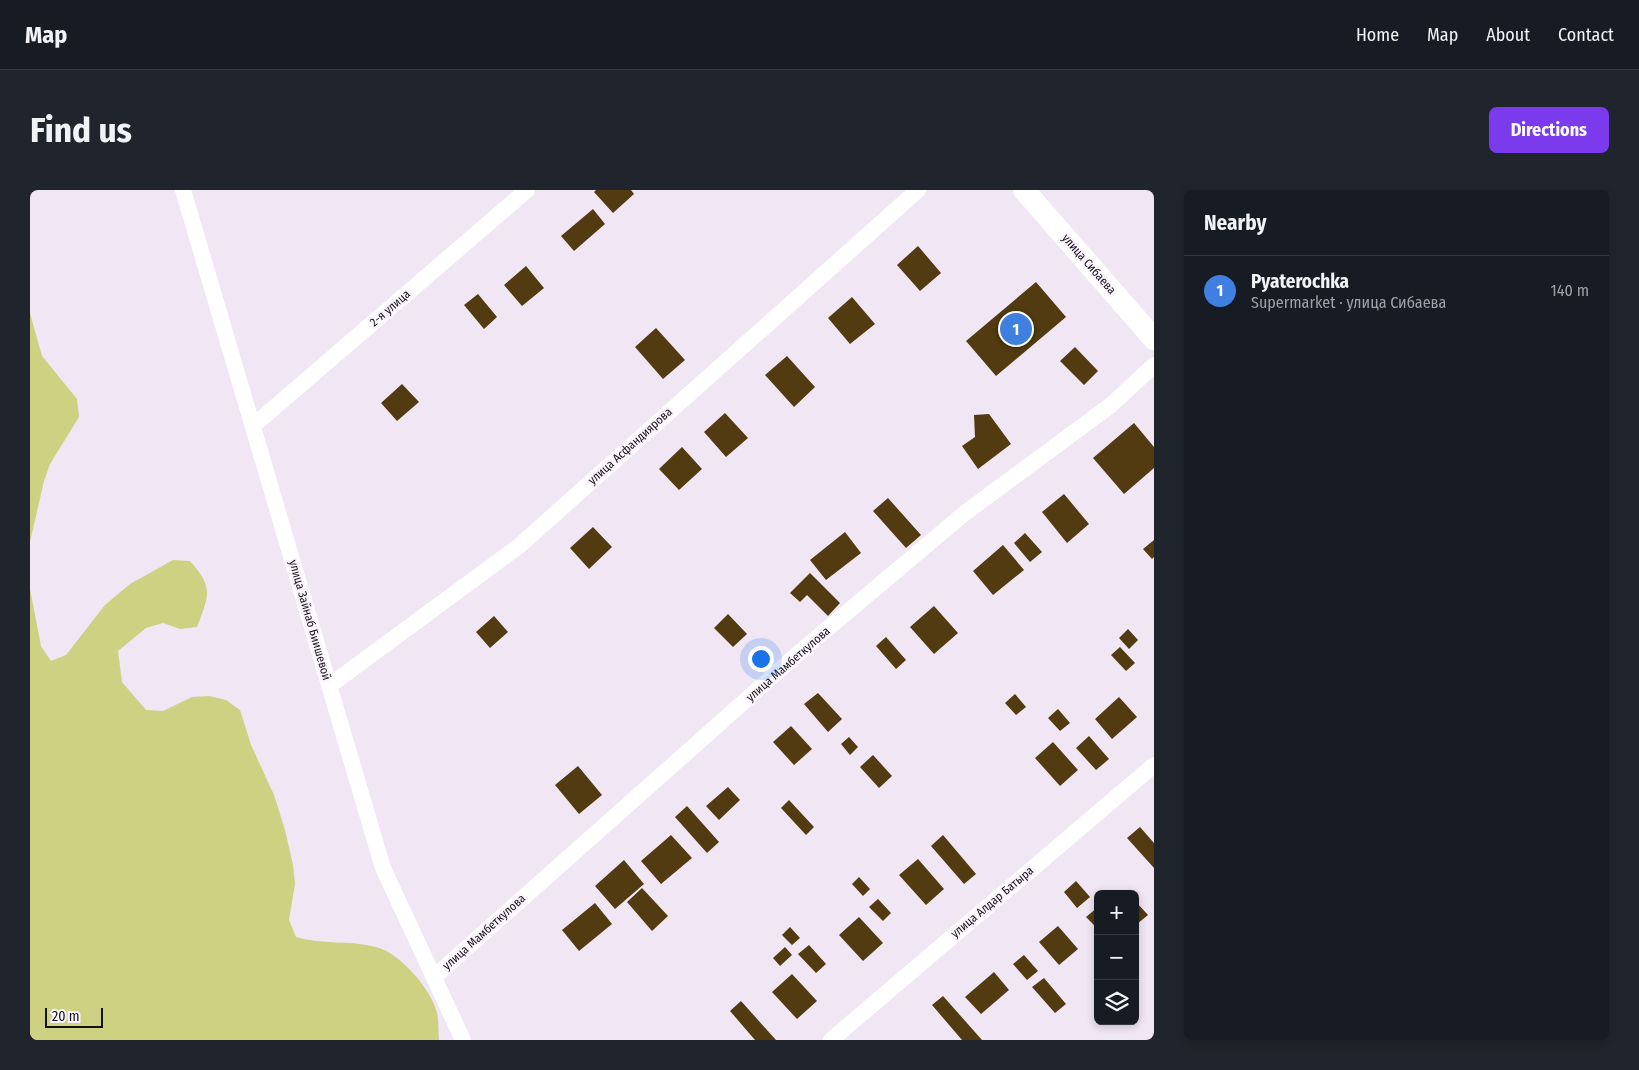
<!DOCTYPE html>
<html lang="en">
<head>
<meta charset="utf-8">
<style>
	body { margin:0; font-family:"Fira Sans Condensed",sans-serif; background:#20242c; color:#f1f3f6 }
	.controls { position:absolute; right:15px; bottom:15px; display:grid; overflow:hidden; border-radius:8px; box-shadow:0 2px 8px #0003 }
	.controls button { width:45px; height:45px; display:grid; place-items:center; padding:0; border:0; border-bottom:1px solid #363941; background:#171b24; color:#f1f3f6; font:25px sans-serif }
	.scale { position:absolute; left:15px; bottom:12px; width:58px; box-sizing:border-box; padding-left:5px; border:2px solid #141116; border-top:0; font-size:14px; line-height:18px; white-space:nowrap; color:#141116; -webkit-text-stroke:4px #fcf4ff; paint-order:stroke }
	.you { position:absolute; left:730px; top:468px; width:18px; height:18px; margin:-12px; border:4px solid #fff; border-radius:50%; background:#1a73e8; box-shadow:0 0 0 8px #1a73e833 }
	.badge { display:grid; place-items:center; width:32px; height:32px; border-radius:50%; background:#7c3aed; color:#fff; font-size:16px; font-weight:700 }
	.pin { position:absolute; translate:-50% -50%; border:2px solid #fff; box-shadow:0 1px 5px #0006 }
	.list { margin:0; padding:0; list-style:none }
	h2 { display:flex; justify-content:space-between; align-items:center; height:65px; margin:0; padding:0 20px; font-size:21px }
	h2 small { font-size:16px; font-weight:400; color:#9ea1a6 }
	.list li { display:grid; grid-template-columns:32px 1fr auto; gap:15px; align-items:center; box-sizing:border-box; height:70px; padding:0 20px; border-top:1px solid #363941 }
	.list b { display:block; font-size:19px; white-space:nowrap }
	.list p { margin:0; font-size:16px; white-space:nowrap; color:#9ea1a6 }
	.list em { font-size:16px; font-style:normal; color:#9ea1a6 }
	.icon { flex:none; width:28px; height:28px; fill:none; stroke:currentColor; stroke-width:2; stroke-linecap:round; stroke-linejoin:round }
	.map { position:relative; flex:none; width:1124px; height:850px; overflow:hidden; border-radius:8px }
	header { display:flex; align-items:center; gap:30px; box-sizing:border-box; height:70px; padding:0 25px; background:#171b24; border-bottom:1px solid #363941 }
	header strong { font-size:24px }
	nav { display:flex; gap:28px; margin-inline-start:auto; font-size:18px }
	.intro { display:flex; align-items:center; justify-content:space-between; box-sizing:border-box; height:120px; padding:0 30px }
	h1 { margin:0; font-size:35px }
	.button { padding:12px 22px; border-radius:8px; background:#7c3aed; color:#fff; font-size:18px; font-weight:700 }
	main { display:flex; gap:30px; padding:0 30px }
	aside { flex:1; background:#171b24; border-radius:8px; box-shadow:0 2px 8px #0003 }
	.map>svg:first-child { display:block }
	.green { fill:#ced181 }
	.building { fill:#523b10 }
	.lines { fill:none; stroke-linecap:round; stroke-linejoin:round }
	.minor { stroke:#fff; stroke-width:16 }
	.secondary { stroke:#fff; stroke-width:22 }
	.labels { text-anchor:middle; dominant-baseline:central; stroke-width:5; stroke-linejoin:round; paint-order:stroke }
	.street-label { font-size:12px; fill:#141116; stroke:#fcf4ff }
</style>
</head>
<body>
<header>
<strong>Map</strong>
<nav><a>Home</a><a>Map</a><a>About</a><a>Contact</a></nav>
</header>
<div class="intro"><h1>Find us</h1><a class="button">Directions</a></div>
<main>
<div class="map">
<svg width="1124" height="850" viewBox="0 0 1124 850">
	<rect width="100%" height="100%" fill="#f0e6f4"/>
	<path class="green" d="M 0,123 L 12,166 L 47,209 L 49,227 L 20,274 L 14,291 L 0,352 Z
		M 143,370 L 160,371 C 184,398 179,405 167,437 L 150,439 L 133,433 L 116,438 L 88,461 L 92,492 L 116,520 L 133,521 L 162,507 L 179,506 L 196,510 L 210,520 L 221,555 L 244,605 L 255,640 L 263,675 L 265,694 L 259,730 L 266,747 C 292,755 320,750 346,757 C 370,763 402,800 407,823 C 409,832 408,841 409,850 L 2,850 L 0,846 L 0,399 L 11,456 L 21,471 L 36,465 L 75,415 L 100,394 Z"/>
	<path class="building" d="M 566,0 L 601,0 L 604,4 L 583,23 L 564,2 Z
		M 563,19 L 575,34 L 544,61 L 531,46 Z
		M 888,56 L 911,83 L 890,101 L 867,75 Z
		M 496,76 L 514,98 L 492,116 L 474,95 Z
		M 1006,92 L 1036,127 L 966,186 L 936,151 Z
		M 448,104 L 467,127 L 454,139 L 434,115 Z
		M 822,107 L 845,134 L 820,154 L 798,128 Z
		M 626,138 L 655,170 L 633,189 L 605,157 Z
		M 1045,157 L 1068,181 L 1054,195 L 1030,171 Z
		M 757,166 L 785,197 L 764,217 L 735,185 Z
		M 372,194 L 389,212 L 367,231 L 351,213 Z
		M 695,223 L 718,248 L 696,267 L 674,242 Z
		M 959,224 L 981,254 L 948,279 L 932,256 L 945,247 L 944,225 Z
		M 1104,233 L 1124,257 L 1124,278 L 1094,304 L 1063,268 Z
		M 652,257 L 672,279 L 649,300 L 629,279 Z
		M 1034,304 L 1059,334 L 1037,353 L 1012,322 Z
		M 858,308 L 891,345 L 876,358 L 843,321 Z
		M 563,337 L 582,357 L 559,379 L 540,358 Z
		M 815,342 L 831,363 L 796,390 L 780,370 Z
		M 995,343 L 1012,362 L 1000,372 L 984,353 Z
		M 1124,350 L 1124,367 L 1122,369 L 1113,359 Z
		M 973,355 L 994,380 L 963,405 L 943,381 Z
		M 780,383 L 810,413 L 798,426 L 777,405 L 770,412 L 760,403 Z
		M 904,416 L 928,443 L 904,464 L 880,437 Z
		M 698,424 L 717,444 L 703,457 L 684,438 Z
		M 464,426 L 478,442 L 460,458 L 446,442 Z
		M 1098,439 L 1108,450 L 1099,459 L 1089,448 Z
		M 856,447 L 876,470 L 866,479 L 846,456 Z
		M 1090,457 L 1105,473 L 1096,481 L 1081,465 Z
		M 788,503 L 812,529 L 798,542 L 774,514 Z
		M 985,504 L 996,517 L 986,525 L 975,513 Z
		M 1089,507 L 1107,527 L 1082,549 L 1065,529 Z
		M 1028,519 L 1040,533 L 1030,541 L 1018,528 Z
		M 761,536 L 782,559 L 764,575 L 743,552 Z
		M 1059,546 L 1079,569 L 1066,580 L 1046,558 Z
		M 819,547 L 828,557 L 820,565 L 811,554 Z
		M 1023,552 L 1048,580 L 1030,596 L 1005,568 Z
		M 843,565 L 862,586 L 849,598 L 830,577 Z
		M 548,576 L 572,605 L 549,624 L 525,595 Z
		M 698,597 L 710,610 L 689,630 L 676,616 Z
		M 759,610 L 784,637 L 776,645 L 751,618 Z
		M 657,616 L 689,652 L 677,663 L 645,627 Z
		M 1110,637 L 1124,653 L 1124,678 L 1097,648 Z
		M 641,645 L 662,668 L 631,694 L 611,671 Z
		M 913,645 L 946,684 L 934,694 L 901,656 Z
		M 888,669 L 914,699 L 896,715 L 869,685 Z
		M 594,670 L 614,694 L 585,719 L 565,696 Z
		M 829,687 L 840,699 L 833,706 L 822,694 Z
		M 1046,691 L 1060,707 L 1047,718 L 1034,702 Z
		M 612,698 L 638,726 L 622,741 L 597,712 Z
		M 848,709 L 861,723 L 853,731 L 839,717 Z
		M 565,713 L 582,734 L 549,761 L 532,740 Z
		M 1107,713 L 1118,725 L 1107,734 L 1105,732 L 1105,715 Z
		M 1068,717 L 1068,737 L 1067,738 L 1056,727 Z
		M 829,727 L 853,753 L 833,771 L 809,745 Z
		M 1028,736 L 1048,759 L 1029,775 L 1009,752 Z
		M 760,737 L 770,748 L 762,755 L 752,745 Z
		M 779,755 L 796,774 L 786,783 L 768,764 Z
		M 755,757 L 762,765 L 750,776 L 743,768 Z
		M 994,765 L 1008,781 L 997,790 L 983,774 Z
		M 964,782 L 979,800 L 951,824 L 935,807 Z
		M 762,784 L 787,811 L 767,829 L 742,802 Z
		M 1014,788 L 1036,814 L 1025,823 L 1002,797 Z
		M 913,806 L 952,850 L 932,850 L 902,815 Z
		M 711,811 L 746,850 L 725,850 L 700,821 Z"/>
	<g class="lines">
		<path class="minor" d="M 153,0 L 353,678 L 433,850
			M 223,236 L 497,0
			M 299,496 L 489,356 L 888,0
			M 404,787 L 771,461 L 935,323 L 1081,215 L 1124,175
			M 801,850 L 1124,575"/>
		<path class="secondary" d="M 994,0 L 1124,149"/>
	</g>
	<g class="labels">
		<g class="street-label">
			<text transform="translate(1059 74) rotate(49)">улица Сибаева</text>
			<text transform="translate(360 118) rotate(-41)">2-я улица</text>
			<text transform="translate(600 256) rotate(-42)">улица Асфандиярова</text>
			<text transform="translate(280 430) rotate(74)">улица Зайнаб Биишевой</text>
			<text transform="translate(758 474) rotate(-41)">улица Мамбеткулова</text>
			<text transform="translate(962 712) rotate(-40)">улица Алдар Батыра</text>
			<text transform="translate(454 742) rotate(-42)">улица Мамбеткулова</text>
		</g>
	</g>
</svg>
<div class="controls">
<button>+</button>
<button>−</button>
<button><svg class="icon" aria-label="layers" viewBox="0 0 24 24"><path d="M12 4l9 5-9 5-9-5zM3 14l9 5 9-5"/></svg></button>
</div>
<div class="scale">20 m</div>
<div class="you"></div>
<div class="pin badge" style="left:986px;top:139px;background:#3f7fe0">1</div>
</div>
<aside>
<h2>Nearby<small></small></h2>
<ul class="list">
<li><span class="badge" style="background:#3f7fe0">1</span><div><b>Pyaterochka</b><p>Supermarket · улица Сибаева</p></div><em>140 m</em></li>
</ul>
</aside>
</main>
</body>
</html>
